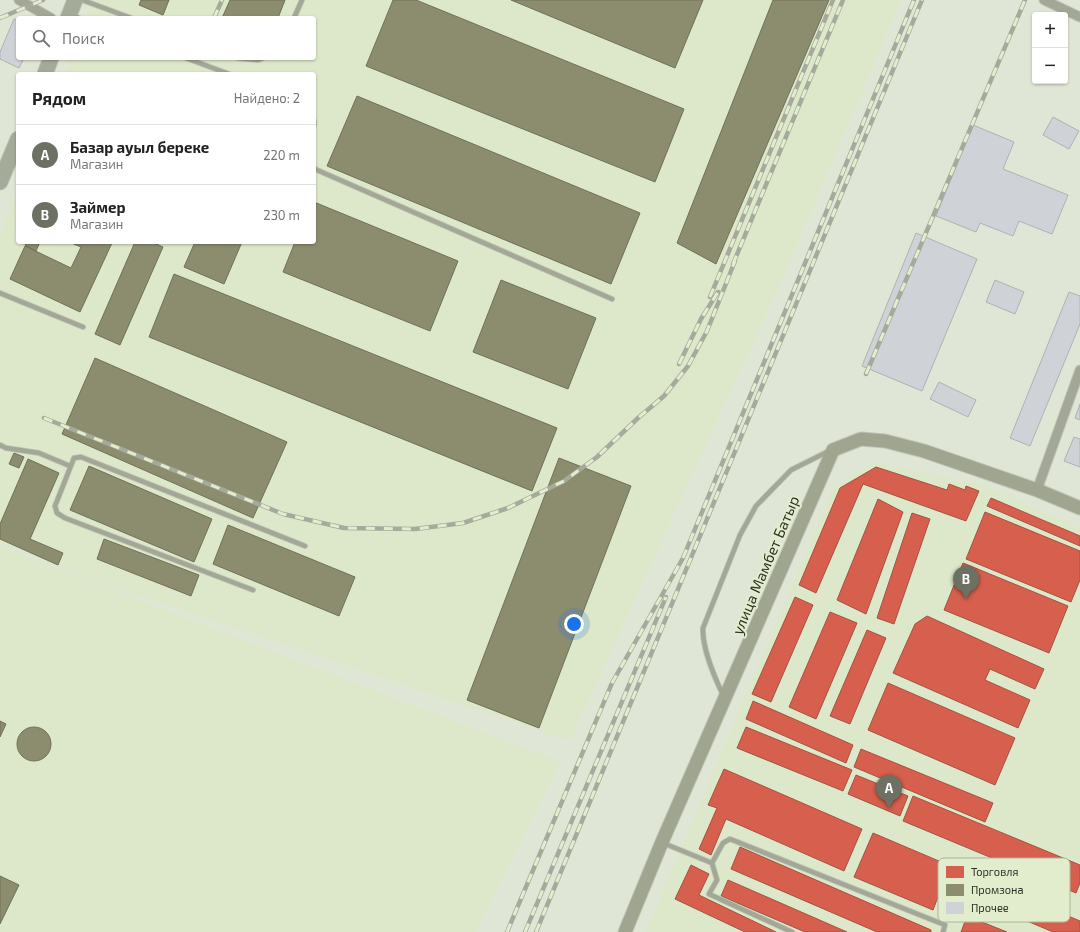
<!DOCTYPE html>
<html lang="ru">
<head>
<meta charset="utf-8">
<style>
	body { margin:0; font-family:"Exo 2",sans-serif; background:#f2f2f2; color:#222 }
	.controls { position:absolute; right:12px; top:12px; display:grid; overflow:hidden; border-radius:4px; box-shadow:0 1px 3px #0004 }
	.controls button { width:36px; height:36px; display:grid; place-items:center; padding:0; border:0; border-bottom:1px solid #e0e0e0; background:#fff; color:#222; font:20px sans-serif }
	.you { position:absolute; left:574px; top:624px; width:14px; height:14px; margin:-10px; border:3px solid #fff; border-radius:50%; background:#1a73e8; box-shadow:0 0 0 6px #1a73e833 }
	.badge { display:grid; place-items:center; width:26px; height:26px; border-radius:50%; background:#6c7163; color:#fff; font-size:13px; font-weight:700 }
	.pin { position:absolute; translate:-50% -33px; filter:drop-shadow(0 1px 2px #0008) }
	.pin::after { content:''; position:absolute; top:21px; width:14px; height:12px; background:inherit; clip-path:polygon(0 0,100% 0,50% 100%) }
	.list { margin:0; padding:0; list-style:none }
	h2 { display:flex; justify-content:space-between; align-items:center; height:52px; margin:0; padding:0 16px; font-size:17px }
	h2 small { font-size:13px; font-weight:400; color:#767676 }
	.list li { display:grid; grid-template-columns:26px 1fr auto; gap:12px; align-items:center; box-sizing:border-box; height:60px; padding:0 16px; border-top:1px solid #e0e0e0 }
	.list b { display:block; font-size:15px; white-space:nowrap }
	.list p { margin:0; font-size:13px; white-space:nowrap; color:#767676 }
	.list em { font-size:13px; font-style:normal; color:#767676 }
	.icon { flex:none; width:22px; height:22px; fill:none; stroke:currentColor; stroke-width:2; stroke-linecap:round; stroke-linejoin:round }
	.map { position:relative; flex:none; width:1080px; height:932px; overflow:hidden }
	.search { position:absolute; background:#fff; box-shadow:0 1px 3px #0004; left:16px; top:16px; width:300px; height:44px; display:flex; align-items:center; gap:10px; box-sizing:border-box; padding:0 14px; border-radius:4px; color:#767676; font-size:15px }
	.panel { position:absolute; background:#fff; box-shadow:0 1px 3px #0004; left:16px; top:72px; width:300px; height:172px; border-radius:4px }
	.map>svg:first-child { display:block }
	.built { fill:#dde7ca }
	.shops { fill:#d6604d; stroke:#a45241 }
	.industry { fill:#8c8c6e; stroke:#707158 }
	.building { fill:#cfd3d8; stroke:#aeb2b0 }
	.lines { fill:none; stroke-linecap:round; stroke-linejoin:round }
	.lane-casing { stroke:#bfc4b7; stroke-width:6 }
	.street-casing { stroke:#bfc4b7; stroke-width:11 }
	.secondary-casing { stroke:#bfc4b7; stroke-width:15 }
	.primary-casing { stroke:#bfc4b7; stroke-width:17 }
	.lane { stroke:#a3a896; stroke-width:4.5 }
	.street { stroke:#a3a896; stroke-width:9 }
	.secondary { stroke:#9fa58f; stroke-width:13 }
	.primary { stroke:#a5ab99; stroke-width:15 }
	.rail-casing { stroke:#a6aa9c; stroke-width:4.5 }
	.rail { stroke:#e2edce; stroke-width:3; stroke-dasharray:9; stroke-linecap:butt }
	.labels { text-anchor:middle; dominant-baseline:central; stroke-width:4; stroke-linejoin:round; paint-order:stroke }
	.street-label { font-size:15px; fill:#2e3226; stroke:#e2edce }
	.key { fill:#e2edce; stroke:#acb59c; stroke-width:1 }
	.key-label { font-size:11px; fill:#2e3226 }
</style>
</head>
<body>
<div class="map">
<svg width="1080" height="932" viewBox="0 0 1080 932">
	<rect width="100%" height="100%" fill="#e0e6d5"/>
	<path class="built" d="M 93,0 L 901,0 L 784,275 L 570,741 L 82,577 L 0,543 L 0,235 L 18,190 L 18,242 L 314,242 L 314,74 L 64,74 L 70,58 L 314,58 L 314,18 L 86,18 Z
		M 876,462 L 983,485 L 1080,527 L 1080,932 L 646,932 L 834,485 Z
		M 0,547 L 561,762 L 476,932 L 0,932 Z"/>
	<path class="shops" d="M 876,467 L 947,490 L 949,484 L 965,490 L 966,486 L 979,491 L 966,521 L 863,484 L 816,593 L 799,585 L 840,488 Z
		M 991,498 L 1080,536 L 1080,546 L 987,506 Z
		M 878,499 L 903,512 L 866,614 L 837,600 Z
		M 985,512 L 1080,551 L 1080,580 L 1071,602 L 966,559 Z
		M 912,513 L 930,519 L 894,624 L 877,618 Z
		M 963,563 L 1068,606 L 1049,653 L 944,610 Z
		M 795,597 L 813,605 L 771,702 L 752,694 Z
		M 830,612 L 857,623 L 816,719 L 789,707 Z
		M 927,616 L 1044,669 L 1035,689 L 990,669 L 985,680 L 1030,700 L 1018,728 L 893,673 L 915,624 Z
		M 867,630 L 886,638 L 850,724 L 830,716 Z
		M 888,683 L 1015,738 L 995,785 L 868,730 Z
		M 753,701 L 853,745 L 846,763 L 746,719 Z
		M 746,727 L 852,770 L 843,791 L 737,748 Z
		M 861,749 L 993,803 L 985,822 L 854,767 Z
		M 724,769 L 862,829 L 844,871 L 726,819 L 711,855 L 699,849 L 717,808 L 708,805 Z
		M 856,775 L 908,796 L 900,816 L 848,794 Z
		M 913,796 L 1080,865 L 1080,883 L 1076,893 L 903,821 Z
		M 873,833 L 1080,921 L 1080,932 L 1053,932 L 954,890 L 949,902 L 938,897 L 933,910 L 854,877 Z
		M 740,847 L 931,930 L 931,932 L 877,932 L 731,869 Z
		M 691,865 L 709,874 L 699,895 L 776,932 L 745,932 L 675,899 Z
		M 728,880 L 847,932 L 805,932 L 721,896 Z
		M 967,916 L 1007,932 L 961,932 Z"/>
	<path class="industry" d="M 141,0 L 169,0 L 163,15 L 139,5 Z
		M 230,0 L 285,0 L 278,18 L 222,18 Z
		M 393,0 L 416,0 L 684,109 L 655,182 L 366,66 Z
		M 511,0 L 703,0 L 675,68 Z
		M 773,0 L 829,0 L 716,264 L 677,243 Z
		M 357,96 L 640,213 L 611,284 L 327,166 Z
		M 314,202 L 458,261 L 430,331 L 283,272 L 295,242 L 314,242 Z
		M 27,242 L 40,242 L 36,251 L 25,245 Z
		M 69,242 L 109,242 L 112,243 L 80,312 L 10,279 L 25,246 L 71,268 L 81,247 Z
		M 135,242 L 152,242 L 163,247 L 120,345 L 95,334 Z
		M 195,242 L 242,242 L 224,284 L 184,267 Z
		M 174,274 L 557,428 L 532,491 L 149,337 Z
		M 501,280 L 596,318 L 568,389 L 473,352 Z
		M 95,358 L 287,442 L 253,518 L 62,434 Z
		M 14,453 L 24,457 L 19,468 L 9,464 Z
		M 559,458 L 631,486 L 539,728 L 467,700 Z
		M 28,459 L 59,473 L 30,539 L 63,553 L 58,565 L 0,539 L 0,524 Z
		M 89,466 L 212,519 L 194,562 L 70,510 Z
		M 228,525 L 355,577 L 339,616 L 213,564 Z
		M 104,539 L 199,575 L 191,596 L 97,559 Z
		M 0,721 L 6,724 L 0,737 Z
		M17 744a17 17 0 1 1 34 0a17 17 0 1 1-34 0Z
		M 0,876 L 19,885 L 0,924 Z"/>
	<path class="building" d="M 14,19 L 18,21 L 18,58 L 24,58 L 19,68 L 0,59 L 0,52 Z
		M 1053,117 L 1079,131 L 1069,149 L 1043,135 Z
		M 973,125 L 1014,142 L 1003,169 L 1068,195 L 1052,234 L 1019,221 L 1013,236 L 980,223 L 976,232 L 936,216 Z
		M 916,233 L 977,259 L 922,391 L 862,366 Z
		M 995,280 L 1024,292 L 1015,314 L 986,302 Z
		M 1069,292 L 1080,296 L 1080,324 L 1030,446 L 1010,438 Z
		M 939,382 L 976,400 L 968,417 L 930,399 Z
		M 1080,404 L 1080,420 L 1075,418 Z
		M 1074,437 L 1080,439 L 1080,467 L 1064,461 Z"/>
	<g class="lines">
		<defs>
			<path id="lane" d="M 82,0 L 131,18
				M 71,15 L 79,18
				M 294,18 L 302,0
				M 186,58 L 229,74
				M 238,58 L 258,60 L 263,58
				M 314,121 L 314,125
				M 314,168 L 317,170 L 612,299
				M 0,293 L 83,327
				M 0,445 L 6,448 L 39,453 L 70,466
				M 253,590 L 65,518 L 57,513 L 55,506 L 74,458 L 81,457 L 305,546
				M 723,695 C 714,676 702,649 703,628 L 740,535 L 756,506 L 791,470 L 829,451
				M 663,843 L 712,863
				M 792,932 L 709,894 L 717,880 L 712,863 L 723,843 L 730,839 L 945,925 L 943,932"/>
			<path id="street" d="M 19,0 L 51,18
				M 1044,0 L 1080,17
				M 1037,490 L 1080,370"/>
			<path id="secondary" d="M 625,932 L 662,842 L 833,450 L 861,439 L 885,441 L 924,451 L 1037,490 L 1080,508"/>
			<path id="primary" d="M 68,18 L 75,0
				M 45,74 L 51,58
				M 0,182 L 18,139"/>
		</defs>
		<use href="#lane" class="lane-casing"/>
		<use href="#street" class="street-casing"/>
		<use href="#secondary" class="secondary-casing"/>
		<use href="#primary" class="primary-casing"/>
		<use href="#lane" class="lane"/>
		<use href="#street" class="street"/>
		<use href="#secondary" class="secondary"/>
		<use href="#primary" class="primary"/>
		<defs>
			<path id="rail" d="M 0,18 L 43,0
				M 214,18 L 222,0
				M 733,264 L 843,0
				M 710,297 L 833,0
				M 679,364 L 701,319 L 718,292
				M 866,374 L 1025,0
				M 44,418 L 283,514 L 344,528 L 415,529 L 463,523 L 508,508 L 564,481 L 597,457 L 638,418 L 664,396 L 688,366 L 707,331 L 735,261
				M 507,932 L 612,683 L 683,558 L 914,0
				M 525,932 L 666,597
				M 536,932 L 922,0"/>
		</defs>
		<use href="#rail" class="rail-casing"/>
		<use href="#rail" class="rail"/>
	</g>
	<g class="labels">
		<g class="street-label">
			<text transform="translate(765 565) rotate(-67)">улица Мамбет Батыр</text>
		</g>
	</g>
	<rect x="938" y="858" width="132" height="64" rx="6" class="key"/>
	<rect x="946" y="866" width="18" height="12" fill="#d6604d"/>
	<rect x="946" y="884" width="18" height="12" fill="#8c8c6e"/>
	<rect x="946" y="902" width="18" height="12" fill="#cfd3d8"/>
	<g class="key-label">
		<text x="971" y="876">Торговля</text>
		<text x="971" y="894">Промзона</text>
		<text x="971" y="912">Прочее</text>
	</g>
</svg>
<div class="controls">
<button>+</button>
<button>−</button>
</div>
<div class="you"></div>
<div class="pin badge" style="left:889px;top:808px">A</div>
<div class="pin badge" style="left:966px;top:599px">B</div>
<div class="search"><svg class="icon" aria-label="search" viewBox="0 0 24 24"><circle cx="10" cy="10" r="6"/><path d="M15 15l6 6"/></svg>Поиск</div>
<section class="panel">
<h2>Рядом<small>Найдено: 2</small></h2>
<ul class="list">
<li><span class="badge">A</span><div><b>Базар ауыл береке</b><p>Магазин</p></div><em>220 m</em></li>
<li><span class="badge">B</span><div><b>Займер</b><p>Магазин</p></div><em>230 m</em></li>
</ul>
</section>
</div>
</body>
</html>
